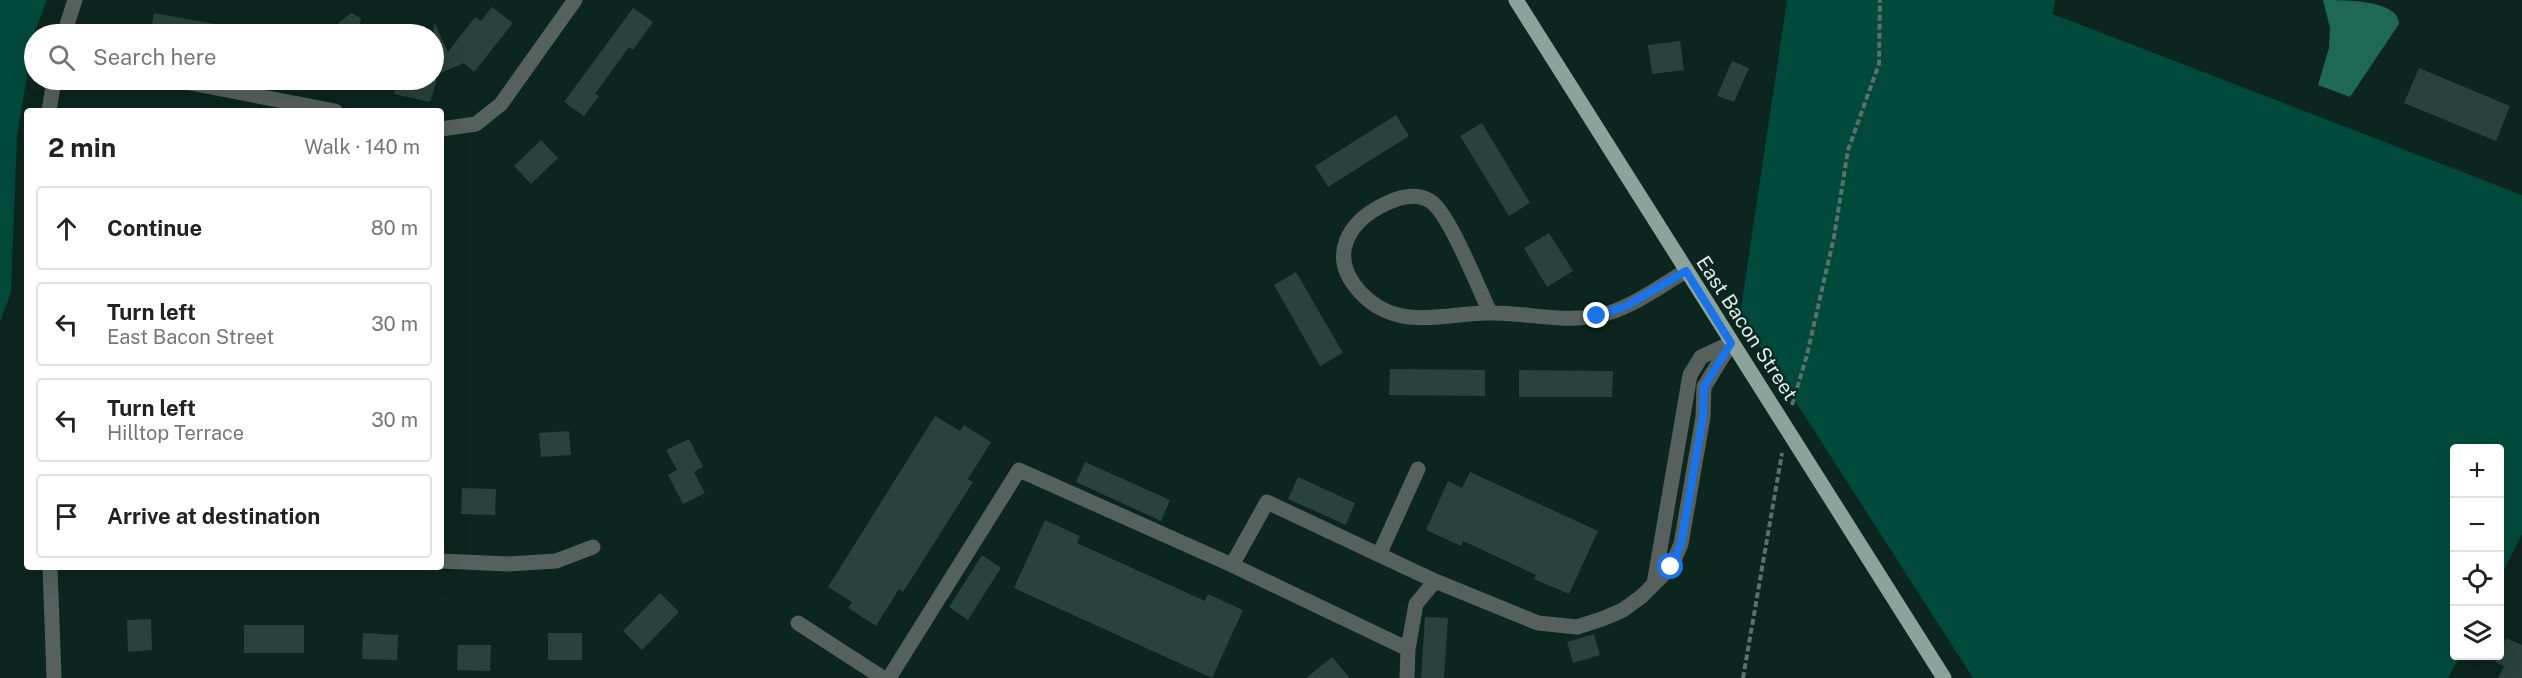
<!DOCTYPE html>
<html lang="en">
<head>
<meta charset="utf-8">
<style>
	body { margin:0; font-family:"Public Sans",sans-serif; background:#f2f2f2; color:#222 }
	.controls { position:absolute; right:18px; bottom:18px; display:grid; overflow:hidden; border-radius:6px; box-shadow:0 6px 24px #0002 }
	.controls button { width:54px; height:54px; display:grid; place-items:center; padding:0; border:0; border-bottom:2px solid #e0e0e0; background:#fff; color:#222; font:30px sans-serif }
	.stop { position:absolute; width:18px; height:18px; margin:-14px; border:4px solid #1a73e8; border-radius:50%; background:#fff }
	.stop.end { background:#1a73e8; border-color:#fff; box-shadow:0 2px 6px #0008 }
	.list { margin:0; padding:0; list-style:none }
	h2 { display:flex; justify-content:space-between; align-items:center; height:78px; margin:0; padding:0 24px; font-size:26px }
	h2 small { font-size:20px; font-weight:400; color:#767676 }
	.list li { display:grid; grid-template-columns:39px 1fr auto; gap:18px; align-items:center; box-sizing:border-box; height:84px; margin:0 12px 12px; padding:0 12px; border:2px solid #e0e0e0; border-radius:6px }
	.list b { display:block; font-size:22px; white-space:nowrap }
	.list p { margin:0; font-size:20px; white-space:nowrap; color:#767676 }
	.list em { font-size:20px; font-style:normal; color:#767676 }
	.icon { flex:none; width:33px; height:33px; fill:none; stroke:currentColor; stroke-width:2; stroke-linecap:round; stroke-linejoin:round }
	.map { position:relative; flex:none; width:2522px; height:678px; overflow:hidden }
	.search { position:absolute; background:#fff; box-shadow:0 6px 24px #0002; left:24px; top:24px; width:420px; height:66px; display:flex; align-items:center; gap:15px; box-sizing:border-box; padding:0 21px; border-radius:33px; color:#767676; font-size:22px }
	.panel { position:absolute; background:#fff; box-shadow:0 6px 24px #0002; left:24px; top:108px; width:420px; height:462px; border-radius:6px }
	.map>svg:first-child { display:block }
	.green { fill:#004a3c }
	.water { fill:#1f6756 }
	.building { fill:#29423b }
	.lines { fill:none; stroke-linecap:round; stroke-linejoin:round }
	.path { stroke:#5b706a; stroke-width:4; stroke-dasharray:6 3; stroke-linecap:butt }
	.minor { stroke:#56615d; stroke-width:15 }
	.major { stroke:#8ba39b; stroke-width:15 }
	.route { stroke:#1a73e8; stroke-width:8 }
	.labels { text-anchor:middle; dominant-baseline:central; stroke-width:4.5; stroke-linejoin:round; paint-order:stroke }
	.street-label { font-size:20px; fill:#deede8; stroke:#0c251f }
</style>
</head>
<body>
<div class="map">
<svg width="2522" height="678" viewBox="0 0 2522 678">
	<rect width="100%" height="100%" fill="#0c251f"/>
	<path class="green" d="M 0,0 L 47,0 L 34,34 L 17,136 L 11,292 L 0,322 Z
		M 1787,0 L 2055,0 L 2053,14 L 2522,195 L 2522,534 L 2500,578 L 2500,448 L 2454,448 L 2454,656 L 2460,656 L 2448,678 L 1973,678 L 1740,315 Z"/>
	<path class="water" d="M 2323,0 C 2344,0 2400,0 2399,24 L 2350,97 L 2318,85 L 2329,48 L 2330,28 Z"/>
	<path class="building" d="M 492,7 L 513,23 L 474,72 L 464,63 L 434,76 L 434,22 L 448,52 L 475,17 L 481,21 Z
		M 633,8 L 653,22 L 633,50 L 629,47 L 595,94 L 599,96 L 584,116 L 564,102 Z
		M 154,13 L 226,26 L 226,34 L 150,34 Z
		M 351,13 L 361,18 L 358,34 L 325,34 Z
		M 1680,41 L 1684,70 L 1652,74 L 1648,45 Z
		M 1732,61 L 1749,68 L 1734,102 L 1717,96 Z
		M 2419,68 L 2510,106 L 2496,141 L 2404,103 Z
		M 397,80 L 437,80 L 430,102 L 394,94 Z
		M 1396,115 L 1409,136 L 1328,187 L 1315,166 Z
		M 1482,123 L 1530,203 L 1509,216 L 1460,136 Z
		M 541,140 L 558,158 L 531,184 L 514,166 Z
		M 1549,233 L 1573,271 L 1547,287 L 1524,248 Z
		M 1296,272 L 1343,353 L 1320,366 L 1274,285 Z
		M 1390,369 L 1485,370 L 1485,396 L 1389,395 Z
		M 1519,370 L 1613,371 L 1612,397 L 1519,397 Z
		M 935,416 L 960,431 L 964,425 L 991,442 L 968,479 L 973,482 L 903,592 L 899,589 L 876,626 L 848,608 L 852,602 L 828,587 Z
		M 569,431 L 571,455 L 541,457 L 539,433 Z
		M 689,439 L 703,467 L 694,472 L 705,493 L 683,504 L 668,475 L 677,470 L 666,450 Z
		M 1085,462 L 1170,500 L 1161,521 L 1076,482 Z
		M 1470,472 L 1598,531 L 1569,594 L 1534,579 L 1536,575 L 1463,541 L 1461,546 L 1426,530 L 1448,481 L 1462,488 Z
		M 1298,477 L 1355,503 L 1346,525 L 1288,499 Z
		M 462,488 L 496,489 L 495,515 L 461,514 Z
		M 1045,520 L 1080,536 L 1077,543 L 1205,601 L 1208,594 L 1243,610 L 1212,678 L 1014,588 Z
		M 982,555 L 1001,568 L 968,620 L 949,607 Z
		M 660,593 L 679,612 L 642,650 L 623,631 Z
		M 1425,617 L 1448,618 L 1444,678 L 1421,678 Z
		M 151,619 L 152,650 L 128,652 L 127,620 Z
		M 244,625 L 304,625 L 304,653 L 244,653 Z
		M 363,633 L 398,635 L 397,660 L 362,659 Z
		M 548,633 L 582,633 L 582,660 L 548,660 Z
		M 1594,634 L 1600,655 L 1573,663 L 1567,642 Z
		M 2506,638 L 2522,645 L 2522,678 L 2498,678 L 2504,666 L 2495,662 Z
		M 458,645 L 491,645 L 490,671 L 457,670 Z
		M 1332,657 L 1350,678 L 1306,678 Z"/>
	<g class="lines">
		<path class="path" d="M 1792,405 L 1807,355 L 1834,237 L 1848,150 L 1879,64 L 1880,0
			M 1743,678 L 1782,453"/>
		<path class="minor" d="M 64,34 L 75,0
			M 175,80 L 335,111
			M 49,111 L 54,80
			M 441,129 L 476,124 L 501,104 L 575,0
			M 1490,312 C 1479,290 1449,212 1430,201 C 1416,192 1400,197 1387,203 C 1348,221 1327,256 1360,292 C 1371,304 1382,311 1398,315 C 1425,322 1460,313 1488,313 C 1524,312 1561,323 1597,316 C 1629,310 1658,287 1686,271
			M 1379,555 L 1418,469
			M 441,561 L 508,564 L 556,561 L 593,547
			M 1232,565 L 1408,649
			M 50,567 L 54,678
			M 1654,584 L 1690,375 L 1701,357 L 1731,343
			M 798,623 L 883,678
			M 889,678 L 1019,470 L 1232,565 L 1267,502 L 1435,581 L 1538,623 L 1577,627 L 1602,619 L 1623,610 L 1642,596 L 1671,567 L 1681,544 L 1703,417 L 1704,387 L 1731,343
			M 1407,678 L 1408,649 L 1416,604 L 1435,581"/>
		<path class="major" d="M 1516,0 L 1944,678"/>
	</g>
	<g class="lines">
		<path class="route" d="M 1597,316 L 1626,306 L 1686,271 L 1731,343 L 1704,387 L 1703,417 L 1681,544 L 1671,567"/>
	</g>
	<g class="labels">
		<g class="street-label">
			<text transform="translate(1747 328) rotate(57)">East Bacon Street</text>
		</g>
	</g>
</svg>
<div class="controls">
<button>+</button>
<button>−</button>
<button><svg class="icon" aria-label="locate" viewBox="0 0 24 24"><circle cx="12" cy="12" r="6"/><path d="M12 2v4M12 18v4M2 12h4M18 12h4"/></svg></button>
<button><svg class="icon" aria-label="layers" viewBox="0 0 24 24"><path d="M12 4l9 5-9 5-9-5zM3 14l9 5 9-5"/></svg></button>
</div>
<div class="stop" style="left:1671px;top:567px"></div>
<div class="stop end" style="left:1597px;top:316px"></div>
<div class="search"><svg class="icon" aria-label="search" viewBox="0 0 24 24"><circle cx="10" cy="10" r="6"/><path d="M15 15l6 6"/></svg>Search here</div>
<section class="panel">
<h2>2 min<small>Walk · 140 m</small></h2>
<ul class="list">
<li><svg class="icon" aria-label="ahead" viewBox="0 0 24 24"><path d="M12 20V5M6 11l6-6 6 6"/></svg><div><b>Continue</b></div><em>80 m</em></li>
<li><svg class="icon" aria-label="left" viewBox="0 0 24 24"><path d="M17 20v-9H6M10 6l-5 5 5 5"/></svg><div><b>Turn left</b><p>East Bacon Street</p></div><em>30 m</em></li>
<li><svg class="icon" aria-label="left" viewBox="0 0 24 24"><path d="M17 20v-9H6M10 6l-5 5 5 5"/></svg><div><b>Turn left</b><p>Hilltop Terrace</p></div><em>30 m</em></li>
<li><svg class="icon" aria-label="arrive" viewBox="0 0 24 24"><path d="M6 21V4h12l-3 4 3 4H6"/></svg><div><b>Arrive at destination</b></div></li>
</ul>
</section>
</div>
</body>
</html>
